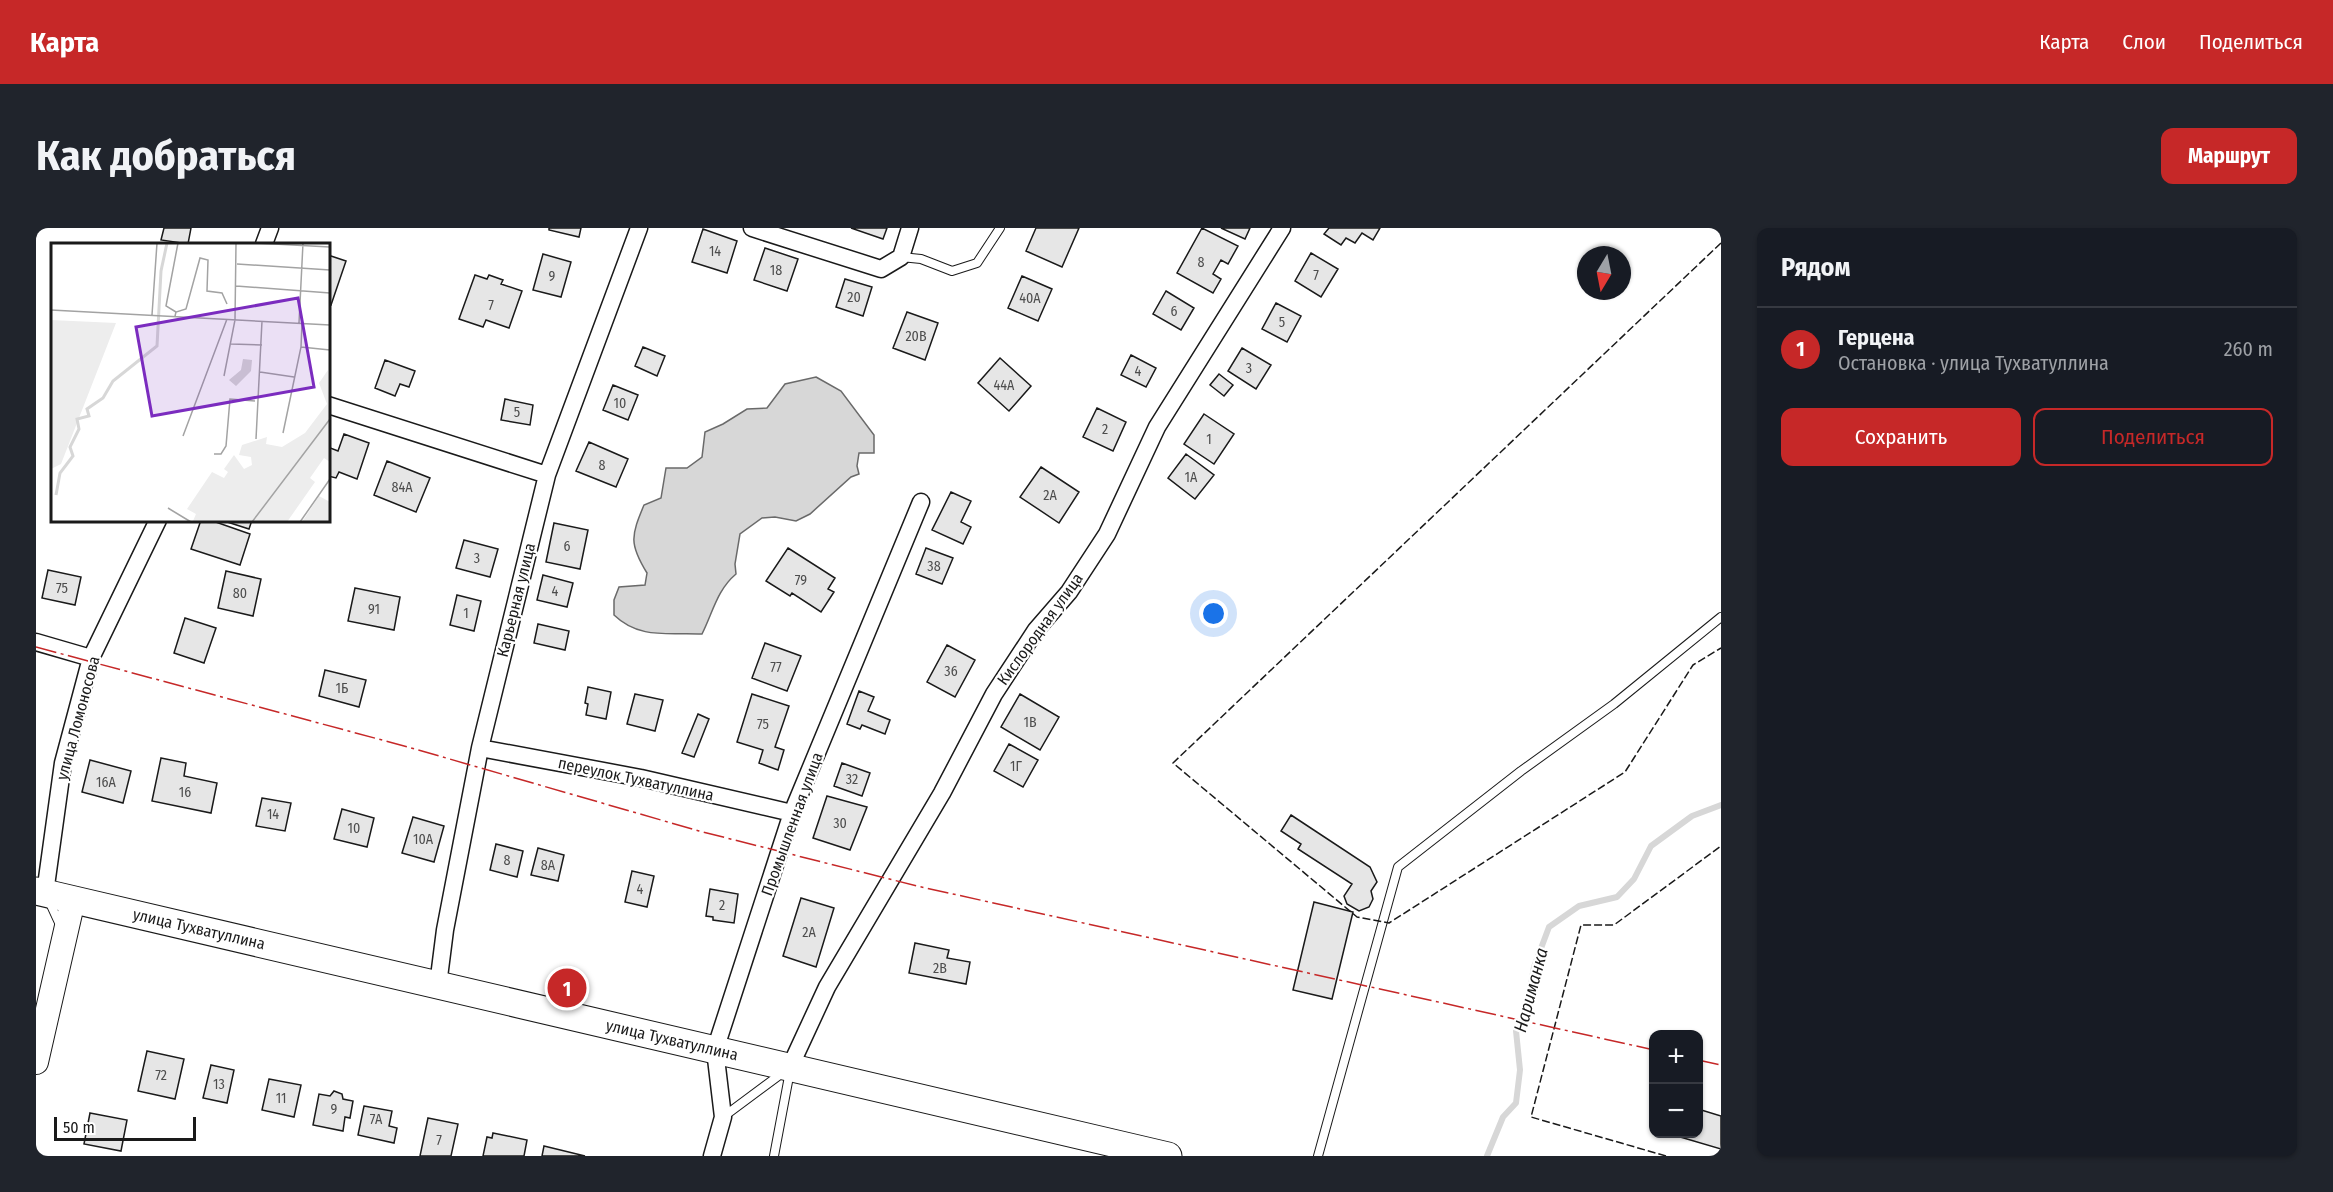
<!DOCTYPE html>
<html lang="ru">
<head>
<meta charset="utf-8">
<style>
	body { margin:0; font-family:"Fira Sans Condensed",sans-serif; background:#20242c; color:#f1f3f6 }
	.controls { position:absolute; right:18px; bottom:18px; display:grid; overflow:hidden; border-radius:12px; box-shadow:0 2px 4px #0004 }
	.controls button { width:54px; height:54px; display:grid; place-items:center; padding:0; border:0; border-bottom:2px solid #363941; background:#171b24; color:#f1f3f6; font:30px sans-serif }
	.compass { position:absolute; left:1541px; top:18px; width:54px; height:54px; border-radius:50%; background:#171b24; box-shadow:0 2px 4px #0004; rotate:190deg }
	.scale { position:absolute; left:18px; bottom:15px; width:142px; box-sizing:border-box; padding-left:6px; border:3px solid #1a1a1a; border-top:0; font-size:16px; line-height:21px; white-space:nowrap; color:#1a1a1a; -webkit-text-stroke:4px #fff; paint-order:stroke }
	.you { position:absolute; left:1178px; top:386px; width:21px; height:21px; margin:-15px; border:4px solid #fff; border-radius:50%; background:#1a73e8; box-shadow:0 0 0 9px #1a73e833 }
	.badge { display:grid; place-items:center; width:39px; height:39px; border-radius:50%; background:#c62828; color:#fff; font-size:20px; font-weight:700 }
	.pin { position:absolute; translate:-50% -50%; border:3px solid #fff; box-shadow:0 2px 6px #0006 }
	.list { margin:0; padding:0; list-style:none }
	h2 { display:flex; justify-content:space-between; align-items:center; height:78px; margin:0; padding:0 24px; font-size:26px }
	h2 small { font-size:20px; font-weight:400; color:#9ea1a6 }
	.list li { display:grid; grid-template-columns:39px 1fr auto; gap:18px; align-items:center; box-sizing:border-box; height:84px; padding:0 24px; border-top:2px solid #363941 }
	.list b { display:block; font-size:22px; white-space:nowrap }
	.list p { margin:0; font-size:20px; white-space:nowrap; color:#9ea1a6 }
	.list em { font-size:20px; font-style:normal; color:#9ea1a6 }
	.actions { display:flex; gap:12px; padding:18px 24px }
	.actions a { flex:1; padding:14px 0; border:2px solid #c62828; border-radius:12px; text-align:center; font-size:21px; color:#c62828 }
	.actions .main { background:#c62828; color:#fff }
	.map { position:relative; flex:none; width:1685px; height:928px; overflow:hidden; border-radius:12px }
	header { display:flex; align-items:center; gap:36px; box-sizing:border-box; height:84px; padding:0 30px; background:#c62828; color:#fff }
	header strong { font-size:28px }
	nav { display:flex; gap:33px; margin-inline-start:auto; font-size:21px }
	.intro { display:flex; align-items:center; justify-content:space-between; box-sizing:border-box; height:144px; padding:0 36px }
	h1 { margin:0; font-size:42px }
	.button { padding:15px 27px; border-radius:12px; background:#c62828; color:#fff; font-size:21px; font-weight:700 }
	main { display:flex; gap:36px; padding:0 36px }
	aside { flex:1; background:#171b24; border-radius:12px; box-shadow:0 2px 4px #0004 }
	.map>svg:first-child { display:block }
	.water { fill:#d7d7d7; stroke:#6a6a6a; stroke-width:1.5 }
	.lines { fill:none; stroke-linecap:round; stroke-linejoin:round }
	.stream { stroke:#d7d7d7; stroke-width:6 }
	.building { fill:#e6e6e6; stroke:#1a1a1a; stroke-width:1.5 }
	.lane-casing { stroke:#1a1a1a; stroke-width:10 }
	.street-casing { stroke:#1a1a1a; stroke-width:19 }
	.secondary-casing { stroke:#1a1a1a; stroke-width:26 }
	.primary-casing { stroke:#1a1a1a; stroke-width:29 }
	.lane { stroke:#fff; stroke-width:8 }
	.street { stroke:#fff; stroke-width:16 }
	.secondary { stroke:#fff; stroke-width:24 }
	.primary { stroke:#fff; stroke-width:27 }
	.fence { stroke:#1a1a1a; stroke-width:1.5; stroke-dasharray:8 3; stroke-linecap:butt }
	.power { stroke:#c62828; stroke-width:1.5; stroke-dasharray:21 4.5 3 4.5; stroke-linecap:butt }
	.labels { text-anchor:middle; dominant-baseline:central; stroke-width:4.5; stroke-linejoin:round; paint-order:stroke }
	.number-label { font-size:14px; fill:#4d4d4d }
	.street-label { font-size:16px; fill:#1a1a1a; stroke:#fff }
	.water-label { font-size:18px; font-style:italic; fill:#1a1a1a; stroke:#fff }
	.inset-river { fill:none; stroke:#d7d7d7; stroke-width:3 }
	.inset-road { fill:none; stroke:#a3a3a3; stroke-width:1.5 }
	.view { fill:#7b2cbf; fill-opacity:0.15; stroke:#7b2cbf; stroke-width:3 }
	.inset-edge { fill:none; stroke:#1a1a1a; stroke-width:3 }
</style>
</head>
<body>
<header>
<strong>Карта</strong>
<nav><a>Карта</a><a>Слои</a><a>Поделиться</a></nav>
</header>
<div class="intro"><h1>Как добраться</h1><a class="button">Маршрут</a></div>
<main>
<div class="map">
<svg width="1685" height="928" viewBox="0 0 1685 928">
	<rect width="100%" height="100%" fill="#fff"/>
	<path class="water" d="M 780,149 L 805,163 L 838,207 L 838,225 L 823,225 L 821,238 L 823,246 L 815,249 L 774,286 L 760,293 L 739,289 L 726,290 L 704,306 L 699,336 L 700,346 C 681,362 677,384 666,406 C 633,404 604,412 578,387 L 578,372 L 583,359 L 609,357 L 611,345 C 593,316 595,308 608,277 L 625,270 L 630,240 L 651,240 L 666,229 L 669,204 L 687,196 L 711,181 L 731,180 L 749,156 Z"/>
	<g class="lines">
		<path class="stream" d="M 1451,928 L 1467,889 L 1480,875 L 1484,842 L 1480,803 L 1488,797 L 1498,739 L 1513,699 L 1543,678 L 1581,669 L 1598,651 L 1615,618 L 1656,588 L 1685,577"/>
	</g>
	<path class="building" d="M 128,0 L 155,0 L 152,16 L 125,12 Z
		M 513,0 L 545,0 L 543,9 L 513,2 Z
		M 815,0 L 851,0 L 847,11 Z
		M 1000,0 L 1043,0 L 1026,39 L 990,23 Z
		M 1166,0 L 1202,18 L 1192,36 L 1185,32 L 1177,46 L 1185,51 L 1177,65 L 1141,45 Z
		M 1185,0 L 1214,0 L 1209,11 Z
		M 1293,0 L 1344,0 L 1337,12 L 1326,5 L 1319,15 L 1310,10 L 1305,17 L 1288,6 Z
		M 667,1 L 701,13 L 691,45 L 656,34 Z
		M 729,20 L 762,31 L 751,63 L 718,52 Z
		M 1275,25 L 1302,41 L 1285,69 L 1259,53 Z
		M 507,26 L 535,34 L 525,69 L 497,62 Z
		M 292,27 L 310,33 L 295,77 L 292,76 Z
		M 439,47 L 451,51 L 453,47 L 467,52 L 465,56 L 486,63 L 473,100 L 450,92 L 447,99 L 423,91 Z
		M 986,48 L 1016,61 L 1002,93 L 972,80 Z
		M 809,51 L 836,59 L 827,88 L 800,79 Z
		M 1130,63 L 1158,80 L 1145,102 L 1117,86 Z
		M 1240,75 L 1265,88 L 1251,114 L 1226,101 Z
		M 871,84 L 902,95 L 889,132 L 857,120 Z
		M 607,119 L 629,128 L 621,148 L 599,138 Z
		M 1206,120 L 1235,137 L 1220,161 L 1192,143 Z
		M 1095,127 L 1120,140 L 1110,159 L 1085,147 Z
		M 964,130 L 995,158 L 973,183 L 942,155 Z
		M 349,132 L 379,143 L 373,159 L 364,156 L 359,168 L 339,160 Z
		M 1183,146 L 1197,157 L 1188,168 L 1174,157 Z
		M 577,157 L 602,167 L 592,192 L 567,182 Z
		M 469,171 L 497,177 L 494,197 L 465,192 Z
		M 1061,180 L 1090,194 L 1077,223 L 1047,209 Z
		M 1168,186 L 1198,206 L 1178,236 L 1148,216 Z
		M 308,206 L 333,215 L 321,251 L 303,244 L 300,250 L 292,248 L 292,219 L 302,223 Z
		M 553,214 L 592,231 L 580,259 L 540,243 Z
		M 1150,226 L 1178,247 L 1159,271 L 1132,250 Z
		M 351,233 L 394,250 L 380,284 L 338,267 Z
		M 1005,239 L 1043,264 L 1023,295 L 984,269 Z
		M 915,264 L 935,273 L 925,294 L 935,299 L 927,316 L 896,302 Z
		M 165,292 L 174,292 L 214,306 L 204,337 L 155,321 Z
		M 185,292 L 216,292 L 213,301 Z
		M 518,295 L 552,302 L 544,341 L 510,334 Z
		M 428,312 L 462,321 L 454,349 L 420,340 Z
		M 752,320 L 799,350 L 792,361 L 798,364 L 785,384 L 756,365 L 754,368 L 730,353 Z
		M 890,320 L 917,330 L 906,356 L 880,346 Z
		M 12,342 L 45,349 L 39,377 L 6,370 Z
		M 190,343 L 225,351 L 217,388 L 182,380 Z
		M 507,347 L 537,355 L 531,379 L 501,372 Z
		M 319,360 L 364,369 L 358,402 L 312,393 Z
		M 421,367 L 445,373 L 438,403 L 414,397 Z
		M 149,390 L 180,400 L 168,435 L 138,425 Z
		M 502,396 L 533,403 L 529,422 L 498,415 Z
		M 729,415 L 765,428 L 751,463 L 716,450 Z
		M 911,417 L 939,432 L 919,469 L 891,454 Z
		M 289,442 L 330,452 L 323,479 L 283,468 Z
		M 552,459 L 575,464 L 570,491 L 550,487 L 552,476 L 549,475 Z
		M 823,463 L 838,469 L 832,483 L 854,492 L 849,506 L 826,497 L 824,501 L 811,496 Z
		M 599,466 L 627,472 L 619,503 L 591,496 Z
		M 716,466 L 753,478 L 739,519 L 748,522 L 742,542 L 723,535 L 727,522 L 701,514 Z
		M 984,466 L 1023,489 L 1004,522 L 965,499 Z
		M 662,486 L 673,491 L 658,529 L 646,525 Z
		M 973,516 L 1002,532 L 987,559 L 958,543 Z
		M 125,530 L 150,535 L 148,548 L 181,555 L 175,585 L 116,573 Z
		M 54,532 L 95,543 L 87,575 L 46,564 Z
		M 806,535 L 834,545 L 826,568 L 798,558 Z
		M 791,568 L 831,579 L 814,622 L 777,610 Z
		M 226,570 L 255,575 L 249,603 L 220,598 Z
		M 306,581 L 338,590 L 331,619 L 298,611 Z
		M 1255,587 L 1334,639 L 1341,654 L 1335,663 L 1337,671 L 1333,679 L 1323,683 L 1311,676 L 1308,668 L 1316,656 L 1262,621 L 1265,616 L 1245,603 Z
		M 377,589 L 408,598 L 398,634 L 366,625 Z
		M 460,616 L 487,623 L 481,649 L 454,642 Z
		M 502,620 L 528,627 L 522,653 L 495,647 Z
		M 596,643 L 618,648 L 611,679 L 589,674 Z
		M 674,661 L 702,666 L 698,695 L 677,692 L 677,689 L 670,688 Z
		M 765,670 L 798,680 L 780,739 L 747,728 Z
		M 1278,674 L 1317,684 L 1296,771 L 1257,762 Z
		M 879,715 L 913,722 L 911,730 L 934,734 L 930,756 L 873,745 Z
		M 111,823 L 148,831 L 139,871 L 102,863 Z
		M 175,837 L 198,842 L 191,875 L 167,870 Z
		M 233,851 L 265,857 L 258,889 L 226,882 Z
		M 298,863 L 306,866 L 307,871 L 317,873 L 314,890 L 309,889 L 307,903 L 277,897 L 283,866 L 294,868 Z
		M 328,878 L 356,883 L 353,898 L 361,900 L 358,915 L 322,907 Z
		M 1662,881 L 1685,888 L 1685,921 L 1634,906 L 1662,906 Z
		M 54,885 L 91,892 L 85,923 L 48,916 Z
		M 392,890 L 422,896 L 415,928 L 384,928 Z
		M 457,905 L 491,912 L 488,928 L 447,928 L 451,909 L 456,910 Z
		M 508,918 L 549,928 L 506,928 Z"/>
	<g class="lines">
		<defs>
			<path id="lane" d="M 865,29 L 885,31 L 916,43 L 941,35 L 964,0
				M 13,673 L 25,699
				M 687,889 L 749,843
				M 738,928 L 754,843
				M 1282,928 L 1362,639 L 1485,543 L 1578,476 L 1685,389"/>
			<path id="street" d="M 716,0 L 845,41 L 865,29 L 874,0
				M 228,16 L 234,0
				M 292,177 L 511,247
				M 0,414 L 55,430
				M 444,520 L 605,550 L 756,585
				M 9,665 L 27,535 L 55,430 L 122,292
				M 402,757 L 409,702 L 444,520 L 511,247 L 603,0
				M 754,839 L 791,759 L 906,565 L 958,466 L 1000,402 L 1033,364 L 1071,306 L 1121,199 L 1246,0
				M 676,928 L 687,889 L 679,822 L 756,585 L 885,274"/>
			<path id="secondary" d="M 0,834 L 37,672"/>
			<path id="primary" d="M 0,663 L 1132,928"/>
		</defs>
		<use href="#lane" class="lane-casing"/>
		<use href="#street" class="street-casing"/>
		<use href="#secondary" class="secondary-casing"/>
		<use href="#primary" class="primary-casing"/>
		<use href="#lane" class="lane"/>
		<use href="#street" class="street"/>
		<use href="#secondary" class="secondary"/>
		<use href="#primary" class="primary"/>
		<path class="fence" d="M 1685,15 L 1137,535 L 1321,689 L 1353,695 L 1589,544 L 1657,437 L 1685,420
			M 1630,928 L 1495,889 L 1545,697 L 1578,697 L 1685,618"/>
		<path class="power" d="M 0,419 L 372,519 L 663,603 L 881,658 L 1618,822
			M 1662,832 L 1685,837"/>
	</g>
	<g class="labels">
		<g class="number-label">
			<text x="679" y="23">14</text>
			<text x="1165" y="34">8</text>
			<text x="740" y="42">18</text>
			<text x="1280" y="47">7</text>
			<text x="516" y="48">9</text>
			<text x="818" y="69">20</text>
			<text x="994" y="70">40А</text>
			<text x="455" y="77">7</text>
			<text x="1138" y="83">6</text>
			<text x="1246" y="94">5</text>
			<text x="880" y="108">20В</text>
			<text x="1213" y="140">3</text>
			<text x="1102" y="143">4</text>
			<text x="968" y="157">44А</text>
			<text x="584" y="175">10</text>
			<text x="481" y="184">5</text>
			<text x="1069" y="201">2</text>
			<text x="1173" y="211">1</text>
			<text x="566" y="237">8</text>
			<text x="1155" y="249">1А</text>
			<text x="366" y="259">84А</text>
			<text x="1014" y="267">2А</text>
			<text x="531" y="318">6</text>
			<text x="441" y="330">3</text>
			<text x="898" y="338">38</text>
			<text x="765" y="352">79</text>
			<text x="26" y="360">75</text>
			<text x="519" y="363">4</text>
			<text x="204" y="365">80</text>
			<text x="338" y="381">91</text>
			<text x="430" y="385">1</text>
			<text x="740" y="439">77</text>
			<text x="915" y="443">36</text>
			<text x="306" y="460">1Б</text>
			<text x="994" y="494">1В</text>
			<text x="727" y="496">75</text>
			<text x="980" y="538">1Г</text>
			<text x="816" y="551">32</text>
			<text x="70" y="554">16А</text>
			<text x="149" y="564">16</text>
			<text x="237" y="586">14</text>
			<text x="804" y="595">30</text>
			<text x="318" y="600">10</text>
			<text x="387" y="611">10А</text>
			<text x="471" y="632">8</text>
			<text x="512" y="637">8А</text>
			<text x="604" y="661">4</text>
			<text x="686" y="677">2</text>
			<text x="773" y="704">2А</text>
			<text x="904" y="740">2В</text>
			<text x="125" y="847">72</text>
			<text x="183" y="856">13</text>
			<text x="245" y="870">11</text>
			<text x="298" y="881">9</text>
			<text x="340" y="891">7А</text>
			<text x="403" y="912">7</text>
		</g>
		<g class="street-label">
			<text transform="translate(480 372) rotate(-76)">Карьерная улица</text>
			<text transform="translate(1004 401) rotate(-54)">Кислородная улица</text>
			<text transform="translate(42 490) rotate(-75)">улица Ломоносова</text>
			<text transform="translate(600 551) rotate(12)">переулок Тухватуллина</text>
			<text transform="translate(756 596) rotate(-70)">Промышленная улица</text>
			<text transform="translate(163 701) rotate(13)">улица Тухватуллина</text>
			<text transform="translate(636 812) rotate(13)">улица Тухватуллина</text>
		</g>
		<g class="water-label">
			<text transform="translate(1495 762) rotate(-75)">Нариманка</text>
		</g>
	</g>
	<g transform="translate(15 15)">
		<rect width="279" height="279" fill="#fff"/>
		<path d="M 0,77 L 65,80 L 10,221 L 0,226 ZM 277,127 L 279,219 L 273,215 L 259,235 L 264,239 L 236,279 L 142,278 L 145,271 L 136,266 L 161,229 L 173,235 L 177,229 L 173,226 L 183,212 L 193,226 L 201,222 L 200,214 L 188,212 L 191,202 L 216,194 L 215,201 L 231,204 L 254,190 L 276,161 L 268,140 ZM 268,253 L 279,259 L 279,279 L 251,279 Z" fill="#ededed"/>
		<path d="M 192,116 L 201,117 L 200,128 L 185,143 L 178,137 L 190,127 Z" fill="#d7d7d7"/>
		<path class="inset-river" d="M 5,252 L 9,230 L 22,213 L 19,204 L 28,186 L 26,176 L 38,173 L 36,166 L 52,155 L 62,138 L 106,103 L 110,28 L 116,0"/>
		<path class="inset-road" d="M 204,0 L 279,4M 186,21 L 279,27M 185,43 L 279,50M 0,67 L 279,82M 125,69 L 115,63 L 127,0M 101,72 L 106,0M 124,73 L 125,69 L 135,66 L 149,15 L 157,17 L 156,48 L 171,50 L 176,61M 248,80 L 252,0M 180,101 L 211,102M 250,104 L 279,107M 209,129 L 243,134M 173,133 L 184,77 L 185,0M 232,190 L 250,104 L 251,80M 132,193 L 176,76M 205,196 L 211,78M 163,211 L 170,211 L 175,203 L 179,156 L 204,158M 117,265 L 140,279M 201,279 L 279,176M 249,279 L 279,236"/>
		<path class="view" d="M 247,55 L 263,144 L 101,173 L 85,84 Z"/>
		<rect width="279" height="279" class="inset-edge"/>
	</g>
</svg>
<div class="controls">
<button>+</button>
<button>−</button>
</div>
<svg class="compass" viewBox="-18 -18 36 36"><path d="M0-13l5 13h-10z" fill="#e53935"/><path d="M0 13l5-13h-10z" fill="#9ea1a6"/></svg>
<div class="scale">50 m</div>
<div class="you"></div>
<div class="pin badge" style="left:531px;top:760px">1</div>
</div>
<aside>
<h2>Рядом<small></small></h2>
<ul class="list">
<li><span class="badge">1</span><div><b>Герцена</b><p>Остановка · улица Тухватуллина</p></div><em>260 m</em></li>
</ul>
<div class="actions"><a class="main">Сохранить</a><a>Поделиться</a></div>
</aside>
</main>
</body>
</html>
